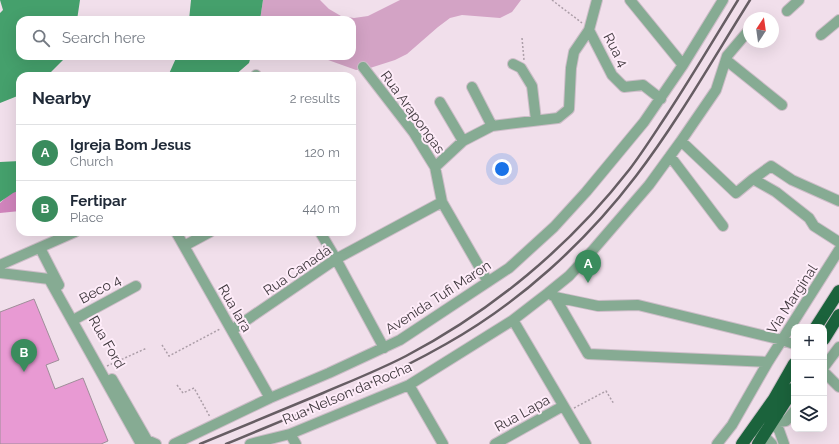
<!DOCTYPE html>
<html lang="en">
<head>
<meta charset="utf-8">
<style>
	body { margin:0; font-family:Raleway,sans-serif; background:#f2f2f3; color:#1f2937 }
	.controls { position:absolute; right:12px; bottom:12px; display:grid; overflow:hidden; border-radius:8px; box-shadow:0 4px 16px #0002 }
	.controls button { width:36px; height:36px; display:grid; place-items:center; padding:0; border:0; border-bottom:1px solid #e0e1e3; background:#fff; color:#1f2937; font:20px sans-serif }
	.compass { position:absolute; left:743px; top:12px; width:36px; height:36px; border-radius:50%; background:#fff; box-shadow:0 4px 16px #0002; rotate:13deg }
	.you { position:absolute; left:502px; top:169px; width:14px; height:14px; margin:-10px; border:3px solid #fff; border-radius:50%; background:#1a73e8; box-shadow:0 0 0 6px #1a73e833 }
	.badge { display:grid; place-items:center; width:26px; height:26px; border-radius:50%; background:#3a8c5d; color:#fff; font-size:13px; font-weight:700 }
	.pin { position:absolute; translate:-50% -33px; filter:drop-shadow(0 1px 2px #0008) }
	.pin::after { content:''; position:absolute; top:21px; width:14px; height:12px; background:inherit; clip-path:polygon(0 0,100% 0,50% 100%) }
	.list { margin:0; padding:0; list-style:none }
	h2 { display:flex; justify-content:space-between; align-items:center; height:52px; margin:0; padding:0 16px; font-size:17px }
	h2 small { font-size:13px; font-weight:400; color:#747a83 }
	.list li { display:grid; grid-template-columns:26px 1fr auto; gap:12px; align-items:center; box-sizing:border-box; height:56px; padding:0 16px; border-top:1px solid #e0e1e3 }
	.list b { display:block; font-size:15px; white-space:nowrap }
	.list p { margin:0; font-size:13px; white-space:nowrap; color:#747a83 }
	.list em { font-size:13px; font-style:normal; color:#747a83 }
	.icon { flex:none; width:22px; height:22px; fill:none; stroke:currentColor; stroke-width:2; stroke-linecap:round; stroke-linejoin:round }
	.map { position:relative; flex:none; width:839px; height:444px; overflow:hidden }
	.search { position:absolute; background:#fff; box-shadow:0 4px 16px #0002; left:16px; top:16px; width:340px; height:44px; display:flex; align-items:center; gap:10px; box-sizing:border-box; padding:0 14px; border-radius:12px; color:#747a83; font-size:15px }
	.panel { position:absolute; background:#fff; box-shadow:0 4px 16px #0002; left:16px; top:72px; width:340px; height:164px; border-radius:12px }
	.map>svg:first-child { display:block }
	.green { fill:#d3a3c5 }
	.forest { fill:#d084bc }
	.water { fill:#45a06c }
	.building { fill:#e89ad3; stroke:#9f8e99 }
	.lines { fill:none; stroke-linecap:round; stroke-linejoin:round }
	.minor-casing { stroke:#cdbdc8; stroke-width:12 }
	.highway-casing { stroke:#cdbdc8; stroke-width:14 }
	.path { stroke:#ac9ea8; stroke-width:1.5; stroke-dasharray:2 2; stroke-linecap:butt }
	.minor { stroke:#86ab93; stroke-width:10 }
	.highway { stroke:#1b633c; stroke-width:12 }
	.rail { stroke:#665d63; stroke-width:2.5 }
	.labels { text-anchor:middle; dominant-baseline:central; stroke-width:4; stroke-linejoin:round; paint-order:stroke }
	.street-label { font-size:14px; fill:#3e373c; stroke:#feecf9 }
</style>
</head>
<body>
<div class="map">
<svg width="839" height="444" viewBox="0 0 839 444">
	<rect width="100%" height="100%" fill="#f1dfeb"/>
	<path class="green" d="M 263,0 L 320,0 L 329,9 L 341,16 L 354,18 L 368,16 L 400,0 L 521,0 L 512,12 L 500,18 L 462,15 L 450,18 L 438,27 L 407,54 L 395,60 L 370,68 L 356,70 L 317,56 L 352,56 L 352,20 L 260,20 Z"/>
	<path class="forest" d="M 20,187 L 20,211 L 0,213 L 0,203 L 13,191 Z"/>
	<path class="water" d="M 0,0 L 80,0 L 77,20 L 20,20 L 20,56 L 67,56 L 47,76 L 20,76 L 20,95 L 0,103 L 0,13 L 3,10 Z
		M 191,0 L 263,0 L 260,20 L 189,20 Z
		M 177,56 L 251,56 L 249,63 L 234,76 L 168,76 Z
		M 20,161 L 20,190 L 13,193 L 0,202 L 0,162 Z"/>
	<path class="building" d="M 34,299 L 59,360 L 46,365 L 55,389 L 83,378 L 108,441 L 101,444 L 0,444 L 0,312 Z"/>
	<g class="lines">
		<defs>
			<path id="minor" d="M 630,0 L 683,65
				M 787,11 L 799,0
				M 589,30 L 612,75 L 624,87 L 643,85 L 661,99
				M 821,35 L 839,20
				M 726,60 L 782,105
				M 513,64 L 521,68 L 532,86 L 536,120
				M 363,67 L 414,133 L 435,167 L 442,202 L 488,282
				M 256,75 L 256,76
				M 472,87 L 492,126
				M 440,102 L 463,141
				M 681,141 L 736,193 L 753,179 L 776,192 L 809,218 L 814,226 L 839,242
				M 670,156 L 723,226
				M 435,167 L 463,141 L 492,126 L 558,118 L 569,109 L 571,68 L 574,52 L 589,30 L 597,0
				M 753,179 L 771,166 L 792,180 L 839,201
				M 176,232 L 270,398
				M 320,232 L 336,259 L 384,348
				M 184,246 L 210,232
				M 40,248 L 59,285
				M 0,265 L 75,232
				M 0,273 L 49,279 L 141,444
				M 548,293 L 555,297 L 588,354 L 768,362
				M 555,297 L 598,306 L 638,305 L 782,340 L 794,344
				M 77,318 L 136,286
				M 513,320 L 586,444
				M 232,330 L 336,259 L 442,202
				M 824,367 L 839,347
				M 824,372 L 839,387
				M 112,379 L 147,440 L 156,444
				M 409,385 L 443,444
				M 766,419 L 779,430 L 784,444
				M 772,423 L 786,421 L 794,411
				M 753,429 L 764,436 L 772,444
				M 290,434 L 296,444
				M 174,444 L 270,398 L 329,373 L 400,340 L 509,268 L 554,227 L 586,192 L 644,122 L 683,65 L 723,0
				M 250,444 L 290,434 L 409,385 L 513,320 L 548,293 L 569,276 L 593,250 L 649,185 L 681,141 L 716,90 L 727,56 L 749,30
				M 495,444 L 563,406
				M 717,444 L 732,425 L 768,362 L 839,250"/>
			<path id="highway" d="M 816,327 L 839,291
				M 824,339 L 839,315
				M 742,444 L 774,399 L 794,364
				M 758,444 L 794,388"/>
		</defs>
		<use href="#minor" class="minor-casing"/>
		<use href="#highway" class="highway-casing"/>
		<path class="path" d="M 552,0 C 562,8 572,15 582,23
			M 522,38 L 524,60
			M 162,345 L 169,356 L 220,329
			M 107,366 L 147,348
			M 177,385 L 183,393 L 194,388 L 210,417
			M 574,408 L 606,391 L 614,404"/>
		<use href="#minor" class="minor"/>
		<use href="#highway" class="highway"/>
		<path class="rail" d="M 200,444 C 241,427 282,410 323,393 C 351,381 379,370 406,356 C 492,311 569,247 629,170 C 642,153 654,134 666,116 C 691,78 714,39 738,0
			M 226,444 C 300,413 376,384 446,344 C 519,303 585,243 636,176 C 678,121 713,59 750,0"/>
	</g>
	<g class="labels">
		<g class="street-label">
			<text transform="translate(616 50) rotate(62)">Rua 4</text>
			<text transform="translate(413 112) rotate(54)">Rua Arapongas</text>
			<text transform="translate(297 270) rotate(-34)">Rua Canadá</text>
			<text transform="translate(100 289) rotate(-28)">Beco 4</text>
			<text transform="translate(438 297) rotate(-33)">Avenida Tufi Maron</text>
			<text transform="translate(792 299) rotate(-57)">Via Marginal</text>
			<text transform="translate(235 308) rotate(60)">Rua Iara</text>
			<text transform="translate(107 342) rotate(60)">Rua Ford</text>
			<text transform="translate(347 393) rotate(-23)">Rua Nelson da Rocha</text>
			<text transform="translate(522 413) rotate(-29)">Rua Lapa</text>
		</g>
	</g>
</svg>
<div class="controls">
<button>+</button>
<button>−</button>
<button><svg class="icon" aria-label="layers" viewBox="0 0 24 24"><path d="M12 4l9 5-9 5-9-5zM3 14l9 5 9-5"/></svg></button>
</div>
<svg class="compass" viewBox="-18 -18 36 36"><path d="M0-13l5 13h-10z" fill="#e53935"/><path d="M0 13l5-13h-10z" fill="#747a83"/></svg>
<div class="you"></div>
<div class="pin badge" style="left:588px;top:283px">A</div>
<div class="pin badge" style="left:24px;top:372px">B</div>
<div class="search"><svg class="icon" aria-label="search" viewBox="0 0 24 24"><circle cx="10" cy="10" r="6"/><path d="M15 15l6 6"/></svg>Search here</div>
<section class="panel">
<h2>Nearby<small>2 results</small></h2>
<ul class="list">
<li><span class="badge">A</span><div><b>Igreja Bom Jesus</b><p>Church</p></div><em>120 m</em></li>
<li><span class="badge">B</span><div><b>Fertipar</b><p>Place</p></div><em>440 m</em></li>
</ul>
</section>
</div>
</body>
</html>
